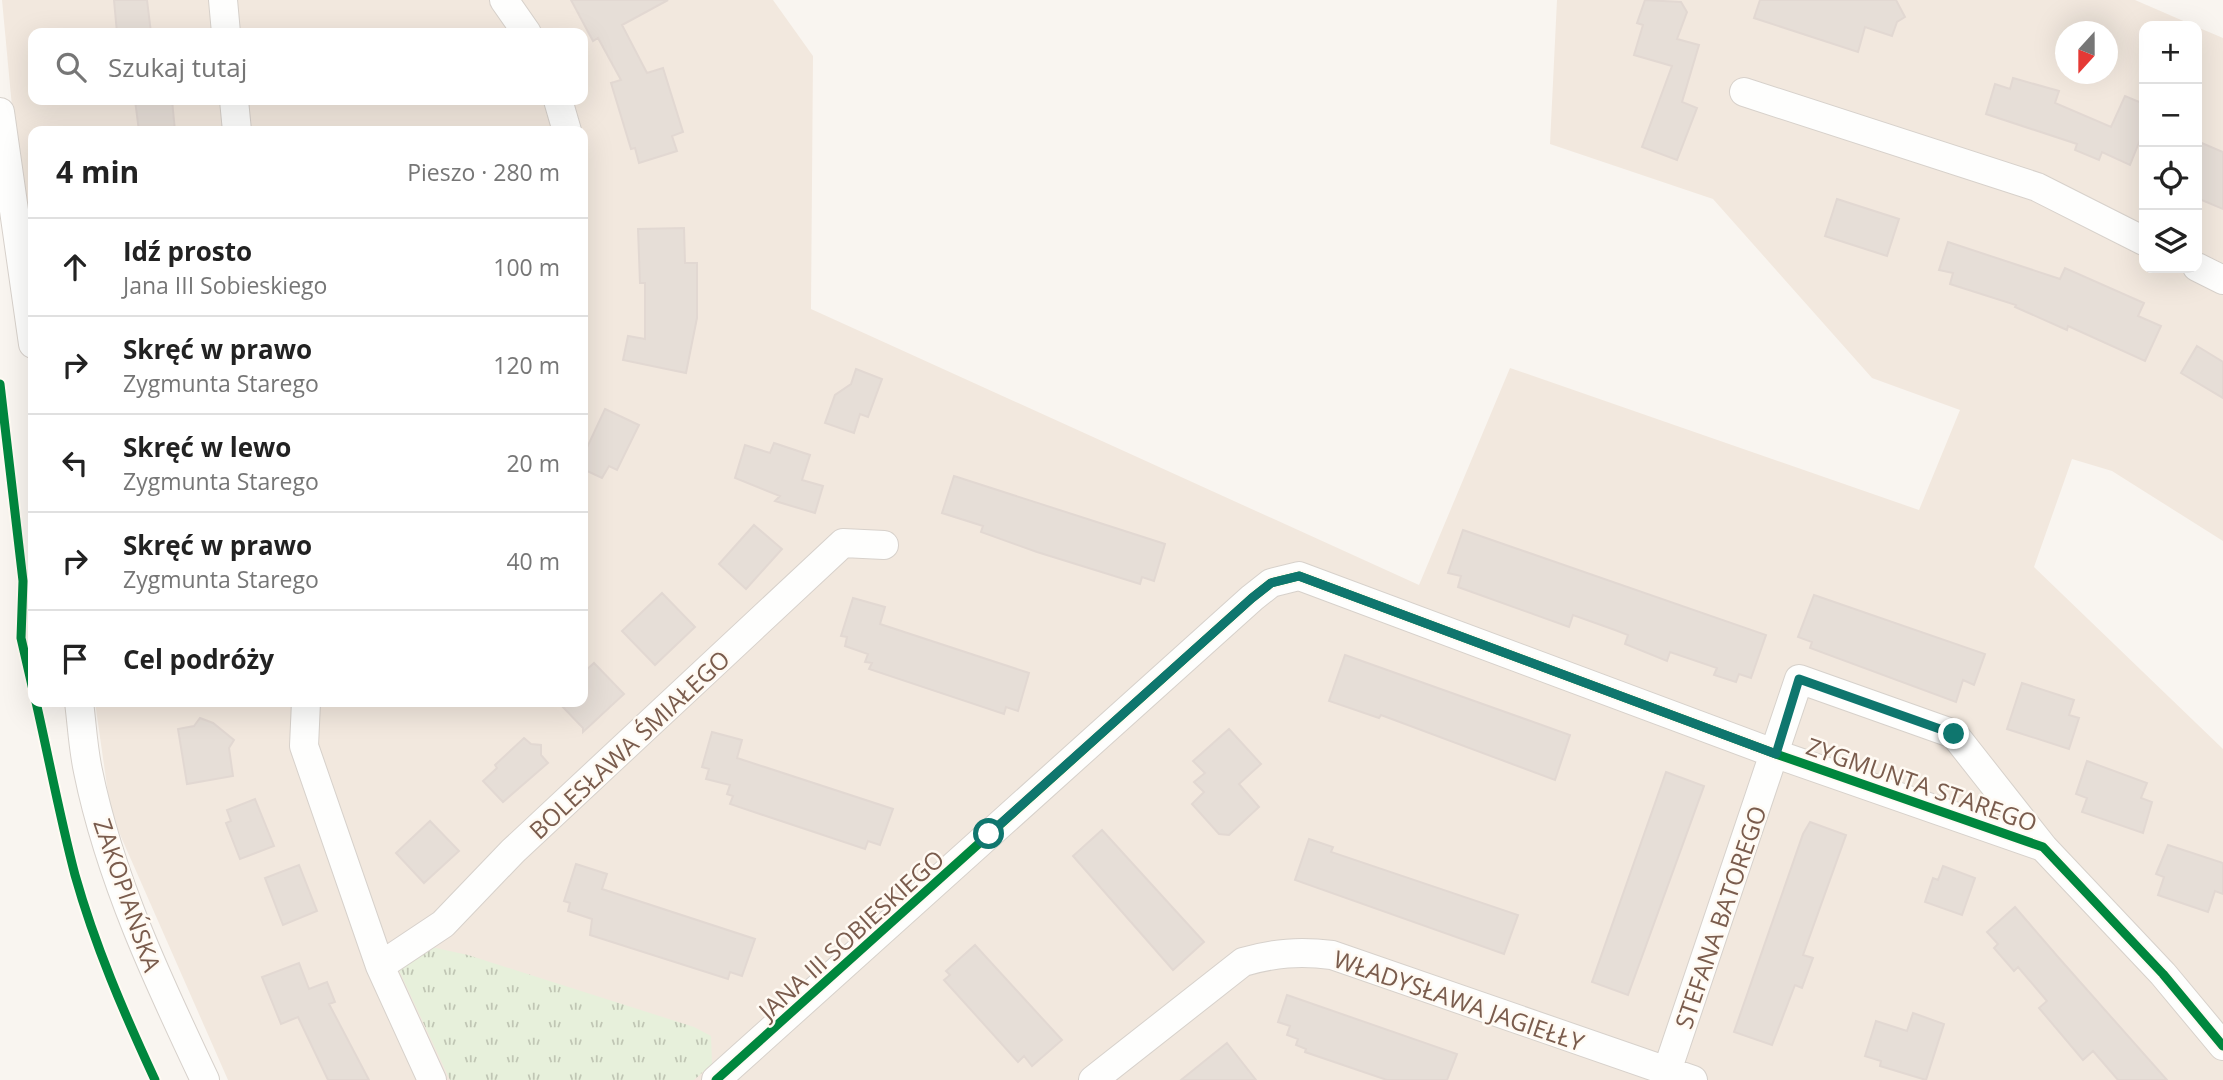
<!DOCTYPE html>
<html lang="pl">
<head>
<meta charset="utf-8">
<style>
	body { margin:0; font-family:"Open Sans",sans-serif; background:#f6f6f6; color:#222 }
	.controls { position:absolute; right:21px; top:21px; display:grid; overflow:hidden; border-radius:14px; box-shadow:0 7px 28px #0002 }
	.controls button { width:63px; height:63px; display:grid; place-items:center; padding:0; border:0; border-bottom:2px solid #e0e0e0; background:#fff; color:#222; font:35px sans-serif }
	.compass { position:absolute; left:2055px; top:21px; width:63px; height:63px; border-radius:50%; background:#fff; box-shadow:0 7px 28px #0002; rotate:201deg }
	.stop { position:absolute; width:21px; height:21px; margin:-16px; border:5px solid #0f766e; border-radius:50%; background:#fff }
	.stop.end { background:#0f766e; border-color:#fff; box-shadow:0 2px 7px #0008 }
	.list { margin:0; padding:0; list-style:none }
	h2 { display:flex; justify-content:space-between; align-items:center; height:91px; margin:0; padding:0 28px; font-size:30px }
	h2 small { font-size:23px; font-weight:400; color:#767676 }
	.list li { display:grid; grid-template-columns:46px 1fr auto; gap:21px; align-items:center; box-sizing:border-box; height:98px; padding:0 28px; border-top:2px solid #e0e0e0 }
	.list b { display:block; font-size:26px; white-space:nowrap }
	.list p { margin:0; font-size:23px; white-space:nowrap; color:#767676 }
	.list em { font-size:23px; font-style:normal; color:#767676 }
	.icon { flex:none; width:38px; height:38px; fill:none; stroke:currentColor; stroke-width:2; stroke-linecap:round; stroke-linejoin:round }
	.map { position:relative; flex:none; width:2223px; height:1080px; overflow:hidden }
	.search { position:absolute; background:#fff; box-shadow:0 7px 28px #0002; left:28px; top:28px; width:560px; height:77px; display:flex; align-items:center; gap:18px; box-sizing:border-box; padding:0 24px; border-radius:14px; color:#767676; font-size:26px }
	.panel { position:absolute; background:#fff; box-shadow:0 7px 28px #0002; left:28px; top:126px; width:560px; height:581px; border-radius:14px }
	.map>svg:first-child { display:block }
	.residential { fill:#f2e8de; fill-rule:evenodd }
	.grass { fill:url(#grass-tufts) }
	.building { fill:#e6ded7; stroke:#e2d8d2; stroke-width:2 }
	.lines { fill:none; stroke-linecap:round; stroke-linejoin:round }
	.minor-casing { stroke:#d7d1cb; stroke-width:30 }
	.minor { stroke:#fefefd; stroke-width:28 }
	.cycleway-casing { stroke:#fffaf3; stroke-width:13 }
	.cycleway { stroke:#00873e; stroke-width:9 }
	.route { stroke:#0f766e; stroke-width:9 }
	.labels { text-anchor:middle; dominant-baseline:central; stroke-width:5; stroke-linejoin:round; paint-order:stroke }
	.street-label { font-size:24px; fill:#7a5c4d; stroke:#fffaf3 }
</style>
</head>
<body>
<div class="map">
<svg width="2223" height="1080" viewBox="0 0 2223 1080">
	<defs>
		<pattern id="grass-tufts" width="24" height="20" patternUnits="userSpaceOnUse" patternTransform="scale(1.75)"><rect width="24" height="20" fill="#e7f0db"/><path d="M3 7l-1-3M5 7V3M7 7l1-3M15 17l-1-3M17 17v-4M19 17l1-3" fill="none" stroke="#c0c6b4"/></pattern>
	</defs>
	<rect width="100%" height="100%" fill="#f9f5f0"/>
	<path class="residential" d="M 2,0 L 773,0 L 813,56 L 811,309 L 1419,585 L 1510,368 L 1919,510 L 1960,410 L 1872,378 L 1713,199 L 1550,144 L 1557,0 L 2135,0 L 2195,26 L 2144,26 L 2144,268 L 2197,268 L 2197,27 L 2223,38 L 2223,541 L 2112,471 L 2072,459 L 2034,567 L 2223,749 L 2223,1080 L 228,1080 L 111,814 L 95,702 L 583,702 L 583,131 L 33,131 L 33,271 L 17,160 ZM 2066,32 L 2108,32 L 2108,74 L 2066,74 ZM 33,33 L 583,33 L 583,100 L 33,100 Z"/>
	<path class="grass" d="M 422,945 L 468,955 L 694,1027 L 711,1036 L 712,1064 L 694,1080 L 450,1080 L 396,964 Z"/>
	<path class="building" d="M 114,0 L 147,0 L 151,33 L 117,33 Z
		M 571,0 L 668,0 L 622,25 L 647,73 L 663,68 L 683,132 L 672,136 L 677,151 L 639,163 L 635,148 L 631,149 L 611,83 L 621,80 L 598,38 L 593,41 Z
		M 1645,0 L 1681,2 L 1687,12 L 1677,39 L 1699,45 L 1682,102 L 1697,108 L 1677,160 L 1642,147 L 1672,66 L 1634,55 L 1643,25 L 1637,23 Z
		M 1760,0 L 1896,0 L 1905,17 L 1897,22 L 1892,36 L 1865,27 L 1858,52 L 1754,18 Z
		M 2013,78 L 2059,91 L 2055,103 L 2111,127 L 2125,96 L 2144,104 L 2144,130 L 2130,165 L 2102,152 L 2099,160 L 2075,150 L 2077,144 L 1986,114 L 1995,84 L 2010,89 Z
		M 135,100 L 172,100 L 175,131 L 139,131 Z
		M 2197,141 L 2223,152 L 2223,209 L 2197,198 Z
		M 1837,199 L 1899,219 L 1887,256 L 1825,236 Z
		M 684,228 L 685,263 L 697,263 L 697,318 L 686,373 L 623,360 L 628,336 L 645,339 L 645,283 L 640,283 L 638,229 Z
		M 1948,242 L 2060,279 L 2065,268 L 2144,303 L 2138,316 L 2161,326 L 2145,361 L 2068,326 L 2067,330 L 2015,307 L 2016,305 L 1950,284 L 1953,273 L 1939,270 Z
		M 2197,346 L 2223,362 L 2223,398 L 2181,373 Z
		M 856,369 L 882,379 L 868,417 L 860,414 L 854,433 L 825,423 L 835,395 L 851,384 Z
		M 605,409 L 639,425 L 617,470 L 609,466 L 602,478 L 583,469 L 583,456 Z
		M 774,443 L 810,455 L 802,480 L 823,486 L 815,513 L 775,501 L 780,496 L 735,478 L 745,445 L 770,453 Z
		M 954,476 L 1165,544 L 1154,581 L 1142,577 L 1140,584 L 1037,552 L 981,532 L 983,526 L 942,513 Z
		M 754,525 L 782,549 L 746,589 L 719,564 Z
		M 1463,530 L 1766,635 L 1751,678 L 1739,674 L 1736,682 L 1714,675 L 1717,668 L 1670,652 L 1667,661 L 1625,644 L 1628,635 L 1615,630 L 1573,615 L 1569,627 L 1458,587 L 1461,576 L 1448,573 Z
		M 662,593 L 695,627 L 655,665 L 622,631 Z
		M 1814,595 L 1985,654 L 1974,685 L 1963,680 L 1956,702 L 1810,648 L 1812,642 L 1798,637 Z
		M 853,598 L 885,607 L 880,624 L 1029,673 L 1018,711 L 1006,707 L 1004,714 L 869,669 L 872,663 L 865,662 L 868,654 L 845,646 L 847,637 L 841,636 Z
		M 1345,655 L 1570,735 L 1555,780 L 1381,715 L 1379,718 L 1329,701 Z
		M 594,663 L 624,694 L 583,732 L 583,728 L 558,702 L 583,702 L 583,673 Z
		M 2022,683 L 2074,700 L 2069,715 L 2079,718 L 2069,749 L 2007,729 Z
		M 200,718 L 213,723 L 234,740 L 229,748 L 233,776 L 187,784 L 178,729 L 194,726 Z
		M 1229,729 L 1261,764 L 1239,784 L 1259,807 L 1229,835 L 1219,834 L 1192,804 L 1204,792 L 1194,782 L 1205,773 L 1193,761 Z
		M 712,732 L 742,740 L 737,758 L 893,809 L 880,845 L 868,841 L 865,849 L 730,804 L 733,796 L 727,794 L 730,785 L 706,779 L 709,769 L 702,767 Z
		M 524,738 L 531,744 L 541,745 L 541,755 L 548,763 L 503,802 L 483,781 L 497,768 L 495,765 Z
		M 2087,761 L 2147,783 L 2141,798 L 2152,802 L 2143,833 L 2082,812 L 2087,798 L 2076,794 Z
		M 1666,772 L 1704,786 L 1628,995 L 1592,982 Z
		M 255,799 L 274,846 L 240,859 L 226,823 L 231,821 L 227,810 Z
		M 430,821 L 459,851 L 424,883 L 396,853 Z
		M 1810,822 L 1846,835 L 1803,955 L 1813,958 L 1802,988 L 1795,985 L 1772,1045 L 1734,1032 L 1803,834 Z
		M 1102,830 L 1204,942 L 1173,970 L 1073,856 Z
		M 1309,839 L 1333,847 L 1331,852 L 1518,915 L 1504,954 L 1295,880 Z
		M 2168,845 L 2223,863 L 2223,894 L 2215,891 L 2208,912 L 2158,895 L 2164,877 L 2156,874 Z
		M 576,864 L 607,874 L 602,889 L 755,939 L 742,976 L 730,972 L 728,979 L 590,935 L 592,919 L 568,911 L 570,903 L 564,901 Z
		M 299,865 L 317,911 L 283,925 L 265,878 Z
		M 1943,866 L 1975,878 L 1962,915 L 1925,902 L 1933,878 L 1938,880 Z
		M 2015,907 L 2058,957 L 2167,1080 L 2118,1080 L 2093,1051 L 2083,1060 L 2039,1008 L 2047,1001 L 2018,967 L 2014,971 L 1994,948 L 1998,944 L 1987,932 Z
		M 975,945 L 1062,1040 L 1032,1066 L 1024,1056 L 1018,1062 L 944,980 L 950,975 L 946,971 Z
		M 299,963 L 309,989 L 327,982 L 335,1002 L 329,1004 L 369,1080 L 328,1080 L 298,1017 L 281,1024 L 262,977 Z
		M 1287,995 L 1457,1054 L 1447,1080 L 1387,1080 L 1305,1052 L 1306,1049 L 1296,1045 L 1298,1039 L 1287,1035 L 1290,1026 L 1278,1022 Z
		M 1913,1013 L 1944,1024 L 1926,1080 L 1880,1066 L 1881,1061 L 1865,1056 L 1876,1021 L 1907,1031 Z
		M 1227,1043 L 1256,1080 L 1181,1080 L 1207,1059 Z"/>
	<g class="lines">
		<defs>
			<path id="minor" d="M 223,0 L 226,33
				M 504,0 L 527,33
				M 1744,92 L 2037,187 L 2144,241
				M 234,100 L 237,131
				M 558,100 L 567,131
				M 0,112 L 33,344
				M 2197,267 L 2223,280
				M 79,702 C 82,725 83,748 88,771 C 110,879 158,981 205,1080
				M 306,702 L 304,746 L 380,966 L 432,1080
				M 380,966 L 443,924 L 513,851 L 843,543 L 884,545
				M 716,1080 L 1252,598 L 1271,583 L 1299,576 L 1776,754 L 2043,847 L 2163,974 L 2223,1046
				M 1093,1080 L 1243,962 C 1274,953 1300,951 1332,955 L 1693,1080
				M 1664,1080 L 1799,679 L 1954,734 L 2043,847"/>
		</defs>
		<use href="#minor" class="minor-casing"/>
		<use href="#minor" class="minor"/>
		<defs>
			<path id="cycleway" d="M 0,384 L 23,581 L 21,638 L 33,690
				M 36,702 C 49,759 60,818 75,875 C 95,946 124,1013 155,1080
				M 716,1080 L 1252,598 L 1271,583 L 1299,576 L 1776,754 L 2043,847 L 2163,974 L 2223,1046"/>
		</defs>
		<use href="#cycleway" class="cycleway-casing"/>
		<use href="#cycleway" class="cycleway"/>
	</g>
	<g class="lines">
		<path class="route" d="M 989,834 L 1252,598 L 1271,583 L 1299,576 L 1776,754 L 1799,679 L 1954,734"/>
	</g>
	<g class="labels">
		<g class="street-label">
			<text transform="translate(629 744) rotate(-43)">BOLESŁAWA ŚMIAŁEGO</text>
			<text transform="translate(1922 784) rotate(19)">ZYGMUNTA STAREGO</text>
			<text transform="translate(128 895) rotate(71)">ZAKOPIAŃSKA</text>
			<text transform="translate(1720 917) rotate(-71)">STEFANA BATOREGO</text>
			<text transform="translate(851 934) rotate(-42)">JANA III SOBIESKIEGO</text>
			<text transform="translate(1459 1000) rotate(19)">WŁADYSŁAWA JAGIEŁŁY</text>
		</g>
	</g>
</svg>
<div class="controls">
<button>+</button>
<button>−</button>
<button><svg class="icon" aria-label="locate" viewBox="0 0 24 24"><circle cx="12" cy="12" r="6"/><path d="M12 2v4M12 18v4M2 12h4M18 12h4"/></svg></button>
<button><svg class="icon" aria-label="layers" viewBox="0 0 24 24"><path d="M12 4l9 5-9 5-9-5zM3 14l9 5 9-5"/></svg></button>
</div>
<svg class="compass" viewBox="-18 -18 36 36"><path d="M0-13l5 13h-10z" fill="#e53935"/><path d="M0 13l5-13h-10z" fill="#767676"/></svg>
<div class="stop" style="left:989px;top:834px"></div>
<div class="stop end" style="left:1954px;top:734px"></div>
<div class="search"><svg class="icon" aria-label="search" viewBox="0 0 24 24"><circle cx="10" cy="10" r="6"/><path d="M15 15l6 6"/></svg>Szukaj tutaj</div>
<section class="panel">
<h2>4 min<small>Pieszo · 280 m</small></h2>
<ul class="list">
<li><svg class="icon" aria-label="ahead" viewBox="0 0 24 24"><path d="M12 20V5M6 11l6-6 6 6"/></svg><div><b>Idź prosto</b><p>Jana III Sobieskiego</p></div><em>100 m</em></li>
<li><svg class="icon" aria-label="right" viewBox="0 0 24 24"><path d="M7 20v-9h11M14 6l5 5-5 5"/></svg><div><b>Skręć w prawo</b><p>Zygmunta Starego</p></div><em>120 m</em></li>
<li><svg class="icon" aria-label="left" viewBox="0 0 24 24"><path d="M17 20v-9H6M10 6l-5 5 5 5"/></svg><div><b>Skręć w lewo</b><p>Zygmunta Starego</p></div><em>20 m</em></li>
<li><svg class="icon" aria-label="right" viewBox="0 0 24 24"><path d="M7 20v-9h11M14 6l5 5-5 5"/></svg><div><b>Skręć w prawo</b><p>Zygmunta Starego</p></div><em>40 m</em></li>
<li><svg class="icon" aria-label="arrive" viewBox="0 0 24 24"><path d="M6 21V4h12l-3 4 3 4H6"/></svg><div><b>Cel podróży</b></div></li>
</ul>
</section>
</div>
</body>
</html>
